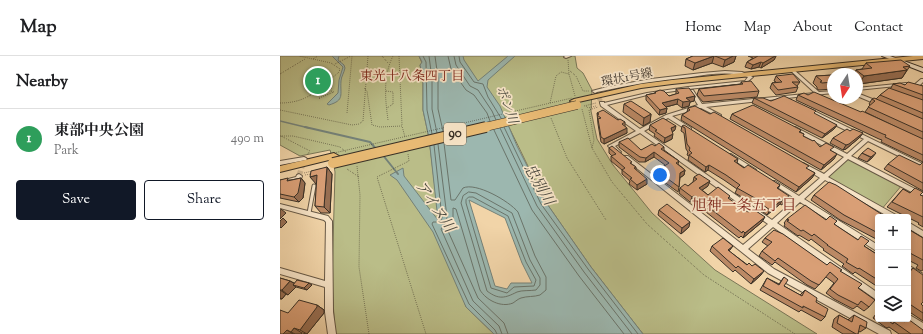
<!DOCTYPE html>
<html lang="en">
<head>
<meta charset="utf-8">
<style>
	body { margin:0; font-family:"Sorts Mill Goudy","Noto Serif JP",serif; background:#f6f6f6; color:#202124 }
	.controls { position:absolute; right:12px; bottom:12px; display:grid; overflow:hidden; border-radius:4px; box-shadow:0 2px 10px #0003 }
	.controls button { width:36px; height:36px; display:grid; place-items:center; padding:0; border:0; border-bottom:1px solid #e0e0e0; background:#fff; color:#202124; font:20px sans-serif }
	.compass { position:absolute; left:547px; top:12px; width:36px; height:36px; border-radius:50%; background:#fff; box-shadow:0 2px 10px #0003; rotate:192deg }
	.you { position:absolute; left:380px; top:119px; width:14px; height:14px; margin:-10px; border:3px solid #fff; border-radius:50%; background:#1a73e8; box-shadow:0 0 0 6px #1a73e833 }
	.badge { display:grid; place-items:center; width:26px; height:26px; border-radius:50%; background:#111827; color:#fff; font-size:13px; font-weight:700 }
	.pin { position:absolute; translate:-50% -50%; border:2px solid #fff; box-shadow:0 1px 4px #0006 }
	.list { margin:0; padding:0; list-style:none }
	h2 { display:flex; justify-content:space-between; align-items:center; height:52px; margin:0; padding:0 16px; font-size:17px }
	h2 small { font-size:13px; font-weight:400; color:#757577 }
	.list li { display:grid; grid-template-columns:26px 1fr auto; gap:12px; align-items:center; box-sizing:border-box; height:60px; padding:0 16px; border-top:1px solid #e0e0e0 }
	.list b { display:block; font-size:15px; white-space:nowrap }
	.list p { margin:0; font-size:13px; white-space:nowrap; color:#757577 }
	.list em { font-size:13px; font-style:normal; color:#757577 }
	.actions { display:flex; gap:8px; padding:12px 16px }
	.actions a { flex:1; padding:9px 0; border:1px solid #111827; border-radius:4px; text-align:center; font-size:14px; color:#111827 }
	.actions .main { background:#111827; color:#fff }
	.icon { flex:none; width:22px; height:22px; fill:none; stroke:currentColor; stroke-width:2; stroke-linecap:round; stroke-linejoin:round }
	.map { position:relative; flex:none; width:643px; height:278px; overflow:hidden }
	header { display:flex; align-items:center; gap:24px; box-sizing:border-box; height:56px; padding:0 20px; background:#fff; border-bottom:1px solid #e0e0e0 }
	header strong { font-size:19px }
	nav { display:flex; gap:22px; margin-inline-start:auto; font-size:14px }
	main { display:flex }
	aside { flex:1; background:#fff }
	.map>svg:first-child { display:block }
	.green { fill:#babd88; stroke:#7a7657 }
	.water { fill:#9cb7af; stroke:#748178; fill-rule:evenodd }
	.lines { fill:none; stroke-linecap:round; stroke-linejoin:round }
	.shore { stroke:#6a746a; stroke-width:1 }
	.stream-far1 { stroke:#748178; stroke-width:1.5 }
	.stream { stroke:#748178; stroke-width:2 }
	.street-tunnel-far1 { stroke:#ccb38e; stroke-width:4.5; stroke-dasharray:4.5 2; stroke-linecap:butt }
	.street-tunnel { stroke:#ccb38e; stroke-width:5.5; stroke-dasharray:5.5 3; stroke-linecap:butt }
	.lane-casing { stroke:#675946; stroke-width:5 }
	.street-casing { stroke:#675946; stroke-width:2 }
	.secondary-casing { stroke:#393026; stroke-width:2 }
	.primary-casing { stroke:#393026; stroke-width:2 }
	.path { stroke:#393026; stroke-width:1; stroke-dasharray:0.5 1.5; stroke-linecap:butt }
	.lane { stroke:#f6e3c6; stroke-width:3 }
	.street { fill:#f6e3c6; fill-rule:evenodd }
	.secondary { fill:#f6e3c6; fill-rule:evenodd }
	.primary { fill:#e8ba74; fill-rule:evenodd }
	.primary-bridge-far1-casing { stroke:#393026; stroke-width:9; stroke-linecap:butt }
	.primary-bridge-casing { stroke:#393026; stroke-width:12; stroke-linecap:butt }
	.path-bridge { stroke:#393026; stroke-width:1; stroke-dasharray:0.5 1.5; stroke-linecap:butt }
	.primary-bridge-far1 { stroke:#e8ba74; stroke-width:8 }
	.primary-bridge { stroke:#e8ba74; stroke-width:10 }
	.wall { fill:#bb8965; stroke:#393026 }
	.shaded-wall { fill:#986f53; stroke:#393026 }
	.building { fill:#d99f76; stroke:#393026 }
	.labels { text-anchor:middle; dominant-baseline:central; stroke-width:3.5; stroke-linejoin:round; paint-order:stroke }
	.far-street-label { font-size:12px; fill:#393026; stroke:#f6e3c6 }
	.far-neighbourhood-label { font-size:13px; fill:#7a1f14; stroke:#f6e3c6 }
	.far-water-label { font-size:13px; font-style:italic; fill:#4d4b41; stroke:#f6e3c6 }
	.shield { fill:#f6e3c6; stroke:#726656; stroke-width:1 }
	.shield-label { font-size:13px; font-weight:bold; fill:#393026 }
	.water-label { font-size:15px; font-style:italic; fill:#4d4b41; stroke:#f6e3c6 }
	.neighbourhood-label { font-size:15px; fill:#7a1f14; stroke:#f6e3c6 }
</style>
</head>
<body>
<header>
<strong>Map</strong>
<nav><a>Home</a><a>Map</a><a>About</a><a>Contact</a></nav>
</header>
<main>
<aside>
<h2>Nearby<small></small></h2>
<ul class="list">
<li><span class="badge" style="background:#2e9e5b">1</span><div><b>東部中央公園</b><p>Park</p></div><em>490 m</em></li>
</ul>
<div class="actions"><a class="main">Save</a><a>Share</a></div>
</aside>
<div class="map">
<svg width="643" height="278" viewBox="0 0 643 278">
	<rect width="100%" height="100%" fill="#f1d4a8"/>
	<filter id="stains"><feTurbulence type="fractalNoise" baseFrequency=".005" numOctaves="4"/><feColorMatrix values="0 0 0 0 .2 0 0 0 0 .09 0 0 0 0 .02 0 0 0 .5 -.17"/></filter>
	<radialGradient id="worn" r=".72"><stop offset=".6" stop-color="#630" stop-opacity="0"/><stop offset="1" stop-color="#630" stop-opacity=".3"/></radialGradient>
	<path class="green" d="M 0,0 L 139,0 L 142,7 L 140,9 L 143,23 L 143,54 L 149,82 L 159,165 L 186,251 L 214,278 L 55,278 L 52,227 L 55,116 L 53,104 L 50,94 L 20,100 L 0,89 Z
		M 178,0 L 295,0 L 297,12 L 303,17 L 312,34 L 311,55 L 317,83 L 333,109 L 372,157 L 435,214 L 537,278 L 363,278 L 311,211 L 265,145 L 225,63 Z
		M 567,101 L 622,129 L 601,154 L 544,121 Z"/>
	<path class="water" d="M 52,0 L 59,0 L 58,4 L 64,9 L 65,12 C 64,17 61,21 61,25 C 60,39 65,44 49,49 L 47,48 L 58,37 L 59,24 L 63,11 Z
		M 139,0 L 183,0 L 184,4 L 198,25 L 228,0 L 235,0 L 208,24 L 207,31 L 220,50 L 237,90 L 265,145 L 311,211 L 363,278 L 214,278 L 186,251 L 153,176 L 117,124 L 110,119 L 123,112 L 124,120 L 158,164 L 149,82 L 143,54 L 143,23 L 140,9 L 142,6 ZM 189,144 L 225,162 L 242,207 L 252,227 L 231,227 L 227,233 L 215,230 Z"/>
	<g class="lines">
		<path class="shore" d="M 143,0 L 146,6 L 147,54 L 152,78
			M 149,0 L 152,23 L 152,53 L 157,77
			M 155,0 L 158,22 L 158,53 L 163,75
			M 168,0 L 171,13 L 186,34 L 194,39 L 207,57 L 210,65
			M 174,0 L 176,9 L 190,30 L 198,34 L 212,55 L 216,64
			M 179,0 L 180,6 L 194,26 L 203,28 L 208,41 L 221,62
			M 224,71 L 261,148 L 308,213 L 358,278
			M 220,72 L 257,150 L 304,216 L 352,278
			M 214,74 L 252,154 L 299,220 L 344,278
			M 164,87 L 171,144 L 175,144 L 183,132 C 196,126 229,145 238,156 L 255,200 L 266,221 L 266,234 L 260,239 C 254,241 247,240 241,242 C 238,243 236,245 233,247 C 221,252 206,244 200,234 L 176,153 L 173,152 L 173,165 L 168,175 L 198,242 L 224,267 L 228,278
			M 158,88 L 167,161 L 166,166 L 161,173 L 193,245 L 219,270 L 222,278
			M 154,89 L 162,162 L 160,166 L 153,166 L 152,168 L 189,248 L 215,274 L 217,278
			M 189,136 L 196,137 L 232,157 L 250,204 L 260,222 L 260,229 L 256,234 C 250,235 242,234 237,236 C 225,242 219,244 207,235 L 181,147 L 183,140 Z
			M 189,141 L 193,141 L 228,160 L 246,206 L 256,224 L 254,230 L 234,231 L 227,237 L 211,232 L 186,147 L 186,144 Z"/>
		<path class="stream-far1" d="M 0,65 L 29,72"/>
		<path class="stream" d="M 25,71 L 90,86 L 97,94
			M 102,98 L 118,118"/>
		<path class="street-tunnel-far1" d="M 315,36 L 322,47"/>
		<path class="street-tunnel" d="M 19,120 L 24,104"/>
		<defs>
			<path id="lane" d="M 29,157 L 34,130"/>
			<path id="street" d="M 285,0 L 291,0 L 286,2 L 284,1 Z
				M 511,13 L 513,13 L 539,36 L 553,35 L 553,37 L 426,51 L 441,59 L 441,60 L 439,61 L 421,52 L 392,60 L 411,72 L 411,74 L 407,74 L 388,62 L 364,75 L 492,164 L 516,143 L 491,127 L 490,126 L 491,125 L 495,125 L 519,140 L 540,122 L 519,109 L 518,108 L 519,107 L 523,107 L 544,118 L 564,101 L 511,73 L 511,71 L 515,71 L 567,98 L 584,83 L 526,55 L 526,53 L 530,53 L 643,108 L 643,112 L 588,85 L 571,100 L 643,137 L 643,142 L 568,103 L 548,121 L 616,159 L 617,161 L 609,161 L 545,124 L 524,143 L 598,189 L 598,196 L 520,146 L 497,167 L 598,237 L 598,245 L 493,171 L 468,193 L 494,213 L 610,275 L 611,278 L 599,278 L 488,217 L 344,102 L 343,101 L 344,100 L 348,100 L 463,189 L 488,168 L 360,77 L 335,90 L 341,96 L 340,97 L 336,97 L 328,90 L 356,75 L 321,50 L 320,47 L 320,46 L 324,46 L 324,47 L 367,37 L 408,31 L 465,25 L 468,21 C 451,15 429,18 411,21 C 379,24 348,29 317,36 L 315,37 L 312,35 L 327,31 L 371,23 L 422,17 L 445,15 L 462,16 L 473,21 L 466,27 L 408,33 L 367,39 L 327,49 L 360,73 L 386,59 L 418,49 L 409,35 L 411,34 L 413,34 L 422,48 L 535,37 L 511,15 Z
				M 641,23 L 643,23 L 643,26 L 638,31 L 643,33 L 643,35 L 626,29 L 577,34 L 577,32 L 626,27 L 634,29 Z
				M 577,37 L 600,46 L 600,48 L 596,48 L 577,40 Z
				M 451,98 L 475,113 L 476,114 L 475,115 L 471,115 L 449,101 L 448,100 L 449,99 Z
				M 24,101 L 26,102 L 27,103 L 26,104 L 0,109 L 0,105 Z
				M 19,118 L 22,120 L 21,123 L 0,129 L 0,125 L 16,121 L 17,119 Z
				M 0,148 L 48,160 L 52,165 L 53,256 L 56,278 L 48,278 L 45,256 L 45,231 L 0,218 L 0,212 L 45,225 L 46,166 L 44,164 L 0,152 Z
				M 628,166 L 643,175 L 643,181 L 628,172 Z
				M 628,209 L 643,218 L 643,225 L 628,216 Z
				M 628,258 L 643,267 L 643,276 L 625,265 L 624,263 L 628,263 Z"/>
			<path id="secondary" d="M 602,0 L 610,0 L 643,12 L 643,16 Z"/>
			<path id="primary" d="M 633,0 L 643,0 L 643,3 L 392,28 L 361,32 L 294,47 L 290,45 L 294,43 L 361,28 L 392,24 Z
				M 54,97 L 59,100 L 57,102 L 0,116 L 0,110 Z"/>
		</defs>
		<use href="#lane" class="lane-casing"/>
		<use href="#street" class="street-casing"/>
		<use href="#secondary" class="secondary-casing"/>
		<use href="#primary" class="primary-casing"/>
		<path class="path" d="M 102,0 L 108,7
			M 119,0 L 122,69
			M 33,3 L 38,0
			M 288,4 L 289,18 L 295,40
			M 55,8 L 71,0
			M 290,15 L 296,20 L 303,35 L 309,35
			M 0,18 L 25,3
			M 84,32 L 87,35 L 92,69 L 100,71 L 122,70 L 125,81
			M 106,35 L 113,36 L 113,48 L 107,52
			M 40,43 L 39,42 L 54,36 L 48,34 L 52,32 L 45,29
			M 0,47 C 28,47 39,33 59,16 L 60,13 L 51,7 L 19,0
			M 270,47 L 276,20 L 281,16 L 289,18
			M 304,50 L 316,47
			M 306,50 L 308,52 L 316,50
			M 302,53 L 312,92 L 332,126 L 367,168 L 424,219 L 515,278
			M 0,54 L 72,69 L 79,68 L 83,65 L 88,0
			M 67,57 L 72,0
			M 271,62 L 287,102 L 326,164
			M 108,64 C 105,42 103,20 113,0
			M 0,80 L 13,80 L 56,90 L 60,91 L 66,96
			M 1,80 L 30,95 L 27,99
			M 312,92 L 314,84 L 309,54 L 318,51
			M 128,98 L 129,105 L 97,121 L 146,278
			M 77,110 L 80,139 L 79,211 L 89,278
			M 67,113 L 79,121
			M 24,117 L 32,115
			M 25,119 L 31,118"/>
		<use href="#lane" class="lane"/>
		<use href="#street" class="street"/>
		<use href="#secondary" class="secondary"/>
		<use href="#primary" class="primary"/>
		<defs>
			<path id="primary-bridge-far1" d="M 201,72 L 297,49"/>
			<path id="primary-bridge" d="M 53,107 L 206,71"/>
		</defs>
		<use href="#primary-bridge-far1" class="primary-bridge-far1-casing"/>
		<use href="#primary-bridge" class="primary-bridge-casing"/>
		<path class="path-bridge" d="M 54,97 L 292,42"/>
		<use href="#primary-bridge-far1" class="primary-bridge-far1"/>
		<use href="#primary-bridge" class="primary-bridge"/>
	</g>
	<path class="wall" d="M 413,0 L 456,0 L 454,6 L 443,11 L 432,7 L 413,14 L 405,10 L 406,3 Z
		M 468,0 L 496,0 L 494,4 L 481,12 L 479,11 L 471,13 L 465,11 L 467,6 L 473,2 Z
		M 586,7 L 630,10 L 622,22 L 579,28 L 578,27 L 577,29 L 577,18 L 574,18 L 576,14 L 582,13 Z
		M 553,19 L 553,33 L 539,34 L 537,33 L 537,31 L 533,27 L 536,20 Z
		M 496,20 L 520,26 L 517,30 L 518,31 L 516,36 L 496,39 L 490,32 L 492,27 L 496,26 L 494,25 Z
		M 461,26 L 479,35 L 477,41 L 423,46 L 417,39 L 419,33 L 461,28 Z
		M 613,28 L 642,30 L 643,30 L 643,106 L 601,86 L 602,84 L 599,83 L 516,44 L 518,39 L 528,39 L 633,79 L 585,56 L 590,49 L 589,48 L 592,43 L 596,43 L 600,39 L 611,32 Z
		M 396,33 L 415,40 L 414,45 L 410,46 L 409,50 L 402,52 L 397,48 L 386,51 L 387,52 L 386,57 L 379,59 L 366,44 L 366,39 L 375,37 L 375,36 L 389,40 L 396,38 Z
		M 474,42 L 491,45 L 557,69 L 554,73 L 542,82 L 472,47 Z
		M 555,42 L 571,42 L 570,44 L 566,47 Z
		M 344,48 L 371,58 L 370,66 L 363,70 L 343,56 Z
		M 408,52 L 527,113 L 535,117 L 532,122 L 516,136 L 401,64 L 402,59 L 407,56 Z
		M 317,57 L 338,64 L 345,66 L 345,70 L 347,77 L 324,88 L 321,86 L 318,68 Z
		M 452,58 L 521,74 L 520,76 L 524,78 L 523,80 L 540,91 L 551,95 L 554,103 L 541,114 L 450,63 Z
		M 370,69 L 395,74 L 392,76 L 392,83 L 384,87 L 374,80 L 375,78 L 369,74 Z
		M 402,70 L 458,103 L 457,107 L 464,112 L 500,129 L 498,133 L 506,145 L 502,149 L 500,148 L 487,159 L 478,152 L 478,151 L 455,137 L 457,133 L 444,124 L 428,114 L 425,116 L 408,104 L 409,100 L 407,99 L 408,96 L 406,93 L 404,77 L 401,75 Z
		M 570,75 L 583,77 L 579,82 L 566,93 L 563,94 L 550,87 L 553,82 Z
		M 339,86 L 361,94 L 375,90 L 384,91 L 384,94 L 399,105 L 398,108 L 405,114 L 404,119 L 400,122 L 399,131 L 398,136 L 376,120 L 377,115 L 385,109 L 374,101 L 365,106 L 359,106 L 339,91 Z
		M 329,92 L 356,111 L 356,114 L 367,128 L 357,134 L 349,128 L 350,125 L 342,118 L 342,114 L 331,105 L 331,100 L 332,100 L 329,97 Z
		M 582,97 L 592,102 L 587,106 L 578,102 Z
		M 643,106 L 643,135 L 604,113 L 608,108 L 640,109 Z
		M 47,111 L 52,118 L 50,157 L 41,157 L 35,150 L 37,127 L 30,121 Z
		M 414,121 L 428,130 L 422,134 L 428,139 L 449,143 L 482,166 L 463,182 L 461,180 L 459,182 L 412,145 L 410,146 L 399,137 L 400,132 L 408,130 L 413,126 Z
		M 21,122 L 25,127 L 23,142 L 19,146 L 0,142 L 0,124 L 11,124 Z
		M 623,133 L 630,137 L 640,139 L 643,140 L 643,171 L 638,168 L 639,167 L 607,151 Z
		M 534,139 L 598,161 L 598,184 L 560,164 L 531,144 Z
		M 379,154 L 409,171 L 401,178 L 378,159 Z
		M 507,163 L 546,164 L 557,165 L 554,168 L 584,190 L 598,199 L 598,231 L 575,216 L 573,218 L 562,210 L 564,208 L 543,194 L 544,193 L 531,183 L 529,185 L 519,179 L 518,180 L 504,170 L 505,168 L 504,167 Z
		M 628,173 L 643,182 L 643,214 L 641,215 L 636,212 L 638,209 L 628,204 Z
		M 485,182 L 560,215 L 578,232 L 589,251 L 584,255 L 577,250 L 573,253 L 554,243 L 546,237 L 554,227 L 546,221 L 535,233 L 527,229 L 495,206 L 492,209 L 479,200 L 482,195 L 488,190 L 482,186 Z
		M 432,190 L 450,194 L 449,195 L 481,219 L 471,228 L 455,214 L 453,216 L 430,195 Z
		M 633,212 L 641,248 L 643,250 L 643,265 L 628,255 L 628,216 Z
		M 504,221 L 504,230 L 520,239 L 525,234 L 536,246 L 545,261 L 541,265 L 521,254 L 519,256 L 480,234 L 487,222 L 499,228 Z
		M 0,222 L 10,225 L 14,227 L 32,229 L 27,234 L 16,231 L 8,239 L 6,238 L 2,243 L 0,243 Z
		M 37,249 L 44,254 L 44,257 L 27,278 L 22,277 L 21,278 L 0,278 L 8,257 Z
		M 598,255 L 598,263 L 621,263 L 623,265 L 626,263 L 628,263 L 643,278 L 619,278 L 609,271 L 607,272 L 605,271 L 593,262 Z
		M 559,259 L 568,264 L 569,263 L 574,259 L 586,272 L 580,276 L 578,275 L 578,278 L 563,278 L 552,271 L 554,263 Z"/>
	<path class="shaded-wall" d="M 434,0 L 432,7 L 413,14 L 415,7 Z
		M 453,0 L 456,0 L 454,6 L 443,11 L 445,4 Z
		M 495,0 L 496,0 L 494,4 L 481,12 L 483,7 Z
		M 481,6 L 479,11 L 471,13 L 473,9 Z
		M 627,14 L 622,22 L 579,28 L 584,20 Z
		M 415,40 L 414,45 L 410,46 L 409,50 L 402,52 L 403,46 L 406,42 Z
		M 569,42 L 571,42 L 570,44 L 566,47 Z
		M 398,43 L 397,48 L 382,52 L 382,47 Z
		M 387,52 L 386,57 L 379,59 L 380,54 Z
		M 371,58 L 370,66 L 363,70 L 364,62 Z
		M 557,69 L 554,73 L 542,82 L 545,78 Z
		M 396,70 L 395,74 L 390,77 L 391,72 Z
		M 347,72 L 347,77 L 324,88 L 324,83 Z
		M 583,77 L 579,82 L 566,93 L 563,94 L 566,89 Z
		M 393,78 L 392,83 L 384,87 L 385,82 Z
		M 374,96 L 374,101 L 365,106 L 366,102 Z
		M 596,97 L 592,102 L 587,106 L 591,101 Z
		M 557,98 L 554,103 L 541,114 L 544,109 Z
		M 429,109 L 428,114 L 425,116 L 426,111 Z
		M 47,111 L 52,118 L 50,157 L 44,151 Z
		M 405,114 L 404,119 L 399,122 L 400,117 Z
		M 535,117 L 532,122 L 516,136 L 519,131 Z
		M 37,119 L 43,126 L 36,128 L 30,121 Z
		M 21,122 L 25,127 L 23,142 L 19,146 L 14,141 Z
		M 367,123 L 367,128 L 357,134 L 357,129 Z
		M 430,125 L 428,130 L 418,137 L 419,132 Z
		M 414,140 L 412,145 L 410,146 L 412,141 Z
		M 509,140 L 506,145 L 502,149 L 504,144 Z
		M 503,143 L 500,148 L 487,159 L 490,154 Z
		M 1,153 L 6,157 L 0,163 L 0,155 Z
		M 485,161 L 482,166 L 463,182 L 465,177 Z
		M 3,162 L 7,166 L 1,172 L 0,171 L 0,165 Z
		M 410,166 L 409,171 L 401,178 L 402,172 Z
		M 453,190 L 450,194 L 445,199 L 448,194 Z
		M 484,215 L 481,219 L 471,228 L 474,223 Z
		M 10,225 L 17,229 L 13,229 L 16,231 L 8,239 L 2,234 Z
		M 29,227 L 32,229 L 27,234 L 24,232 Z
		M 0,234 L 6,238 L 2,243 L 0,242 Z
		M 37,249 L 44,254 L 44,257 L 27,278 L 20,274 Z
		M 14,272 L 22,277 L 21,278 L 15,278 L 11,276 Z
		M 7,274 L 13,278 L 3,278 Z"/>
	<path class="building" d="M 413,0 L 434,0 L 415,7 L 406,3 Z
		M 435,0 L 453,0 L 445,4 Z
		M 478,0 L 495,0 L 483,7 L 481,6 L 473,9 L 467,6 Z
		M 621,4 L 630,10 L 623,11 L 627,14 L 584,20 L 576,14 L 592,12 L 586,7 Z
		M 513,18 L 520,26 L 512,26 L 518,31 L 498,34 L 492,27 L 502,26 L 496,20 Z
		M 553,19 L 553,26 L 542,27 L 540,26 L 542,25 L 536,20 Z
		M 471,25 L 479,35 L 424,40 L 419,33 L 463,28 L 461,26 Z
		M 628,26 L 643,30 L 643,39 L 613,28 L 620,27 L 625,29 Z
		M 409,32 L 415,40 L 406,42 L 410,45 L 403,46 L 398,43 L 382,47 L 387,52 L 380,54 L 366,39 L 376,37 L 375,36 L 380,34 L 384,35 L 389,40 L 399,37 L 396,33 Z
		M 609,32 L 643,44 L 643,57 L 600,39 Z
		M 534,36 L 581,56 L 582,55 L 643,83 L 643,99 L 605,81 L 606,79 L 603,78 L 518,39 L 524,37 L 528,39 Z
		M 504,40 L 536,55 L 534,57 L 557,69 L 545,78 L 474,42 L 483,42 L 491,45 Z
		M 594,42 L 643,63 L 643,76 L 588,51 L 595,45 L 592,43 Z
		M 351,45 L 371,58 L 364,62 L 344,48 Z
		M 473,49 L 521,74 L 519,76 L 524,78 L 523,80 L 533,85 L 534,84 L 540,91 L 546,87 L 554,91 L 550,94 L 557,98 L 544,109 L 452,58 Z
		M 415,50 L 430,58 L 434,56 L 529,110 L 526,112 L 535,117 L 519,131 L 402,59 L 410,54 L 408,52 Z
		M 323,54 L 338,64 L 340,63 L 345,66 L 342,68 L 347,72 L 324,83 L 321,81 L 318,63 L 321,62 L 317,59 L 319,58 L 317,57 Z
		M 383,62 L 396,70 L 391,72 L 393,78 L 385,82 L 375,75 L 377,74 L 370,69 Z
		M 404,69 L 458,103 L 454,105 L 464,112 L 468,109 L 500,129 L 497,132 L 509,140 L 504,144 L 503,143 L 490,154 L 480,147 L 482,146 L 457,132 L 460,129 L 446,119 L 429,109 L 426,111 L 409,99 L 412,97 L 409,94 L 410,92 L 407,88 L 405,72 L 402,70 Z
		M 567,73 L 570,75 L 573,73 L 583,77 L 569,88 L 566,89 L 553,82 Z
		M 348,82 L 361,94 L 372,88 L 375,90 L 379,87 L 384,91 L 381,93 L 399,105 L 396,107 L 405,114 L 400,117 L 399,131 L 377,115 L 389,107 L 374,96 L 366,102 L 360,101 L 339,86 Z
		M 332,90 L 352,106 L 350,107 L 356,111 L 354,112 L 367,123 L 357,129 L 350,123 L 352,122 L 342,114 L 345,112 L 331,100 L 336,98 L 329,92 Z
		M 588,92 L 596,97 L 591,101 L 582,97 Z
		M 619,99 L 640,109 L 643,106 L 643,127 L 608,108 Z
		M 47,111 L 44,151 L 35,150 L 37,119 L 30,121 L 31,115 Z
		M 419,118 L 430,125 L 419,132 L 428,139 L 438,131 L 450,140 L 448,142 L 468,156 L 473,153 L 485,161 L 465,177 L 463,175 L 462,177 L 414,140 L 412,141 L 400,132 L 405,128 L 408,130 L 417,123 L 414,121 Z
		M 8,122 L 7,125 L 21,122 L 18,137 L 14,141 L 0,138 L 0,124 Z
		M 549,126 L 556,129 L 606,161 L 598,161 L 598,177 L 564,159 L 534,139 Z
		M 635,132 L 643,136 L 640,139 L 643,140 L 643,161 L 612,146 L 623,133 L 630,137 Z
		M 387,148 L 410,166 L 402,172 L 379,154 Z
		M 525,149 L 546,164 L 550,160 L 557,165 L 554,168 L 578,184 L 581,180 L 589,185 L 584,190 L 598,199 L 598,224 L 579,212 L 578,213 L 566,206 L 568,203 L 547,189 L 548,189 L 534,178 L 532,180 L 523,174 L 521,175 L 507,165 L 509,164 L 507,163 Z
		M 628,173 L 643,182 L 643,204 L 628,196 Z
		M 494,174 L 503,178 L 547,209 L 550,206 L 562,214 L 560,215 L 582,228 L 578,232 L 595,244 L 589,251 L 581,245 L 578,249 L 558,239 L 550,233 L 558,223 L 550,216 L 539,229 L 531,225 L 498,202 L 495,205 L 482,195 L 492,186 L 485,182 Z
		M 443,182 L 453,190 L 448,194 L 467,209 L 469,207 L 472,210 L 475,208 L 484,215 L 474,223 L 458,210 L 456,212 L 432,190 Z
		M 633,212 L 643,219 L 643,246 L 641,248 L 643,250 L 643,257 L 628,247 L 628,218 Z
		M 504,221 L 508,224 L 504,230 L 522,240 L 525,234 L 537,242 L 536,246 L 548,253 L 545,261 L 523,250 L 523,252 L 483,230 L 487,222 L 499,229 Z
		M 0,222 L 10,225 L 2,234 L 0,234 Z
		M 17,224 L 29,227 L 24,232 L 13,229 Z
		M 19,244 L 37,249 L 37,251 L 20,274 L 14,272 L 11,276 L 7,274 L 3,278 L 0,278 L 0,254 L 8,257 Z
		M 559,259 L 572,266 L 574,259 L 587,266 L 586,272 L 580,269 L 578,278 L 576,278 L 557,267 Z
		M 606,263 L 621,263 L 625,266 L 627,263 L 628,263 L 643,274 L 643,278 L 631,278 L 614,266 L 613,268 Z"/>
	<g class="labels">
		<g class="far-street-label">
			<text transform="translate(347 22) rotate(-11)">環状1号線</text>
		</g>
		<g class="far-neighbourhood-label">
			<text x="132" y="21">東光十八条四丁目</text>
		</g>
		<g class="far-water-label">
			<text transform="translate(226 49) rotate(70)">ポン川</text>
		</g>
		<rect class="shield" x="164" y="67" width="22" height="22" rx="3"/>
		<g class="shield-label">
			<text x="175" y="78">90</text>
		</g>
		<g class="water-label">
			<text transform="translate(258 129) rotate(60)">忠別川</text>
			<text transform="translate(154 151) rotate(56)">アイヌ川</text>
		</g>
		<g class="neighbourhood-label">
			<text x="464" y="150">旭神一条五丁目</text>
		</g>
	</g>
	<rect width="100%" height="100%" filter="url(#stains)"/>
	<rect width="100%" height="100%" fill="url(#worn)"/>
</svg>
<div class="controls">
<button>+</button>
<button>−</button>
<button><svg class="icon" aria-label="layers" viewBox="0 0 24 24"><path d="M12 4l9 5-9 5-9-5zM3 14l9 5 9-5"/></svg></button>
</div>
<svg class="compass" viewBox="-18 -18 36 36"><path d="M0-13l5 13h-10z" fill="#e53935"/><path d="M0 13l5-13h-10z" fill="#757577"/></svg>
<div class="you"></div>
<div class="pin badge" style="left:38px;top:25px;background:#2e9e5b">1</div>
</div>
</main>
</body>
</html>
